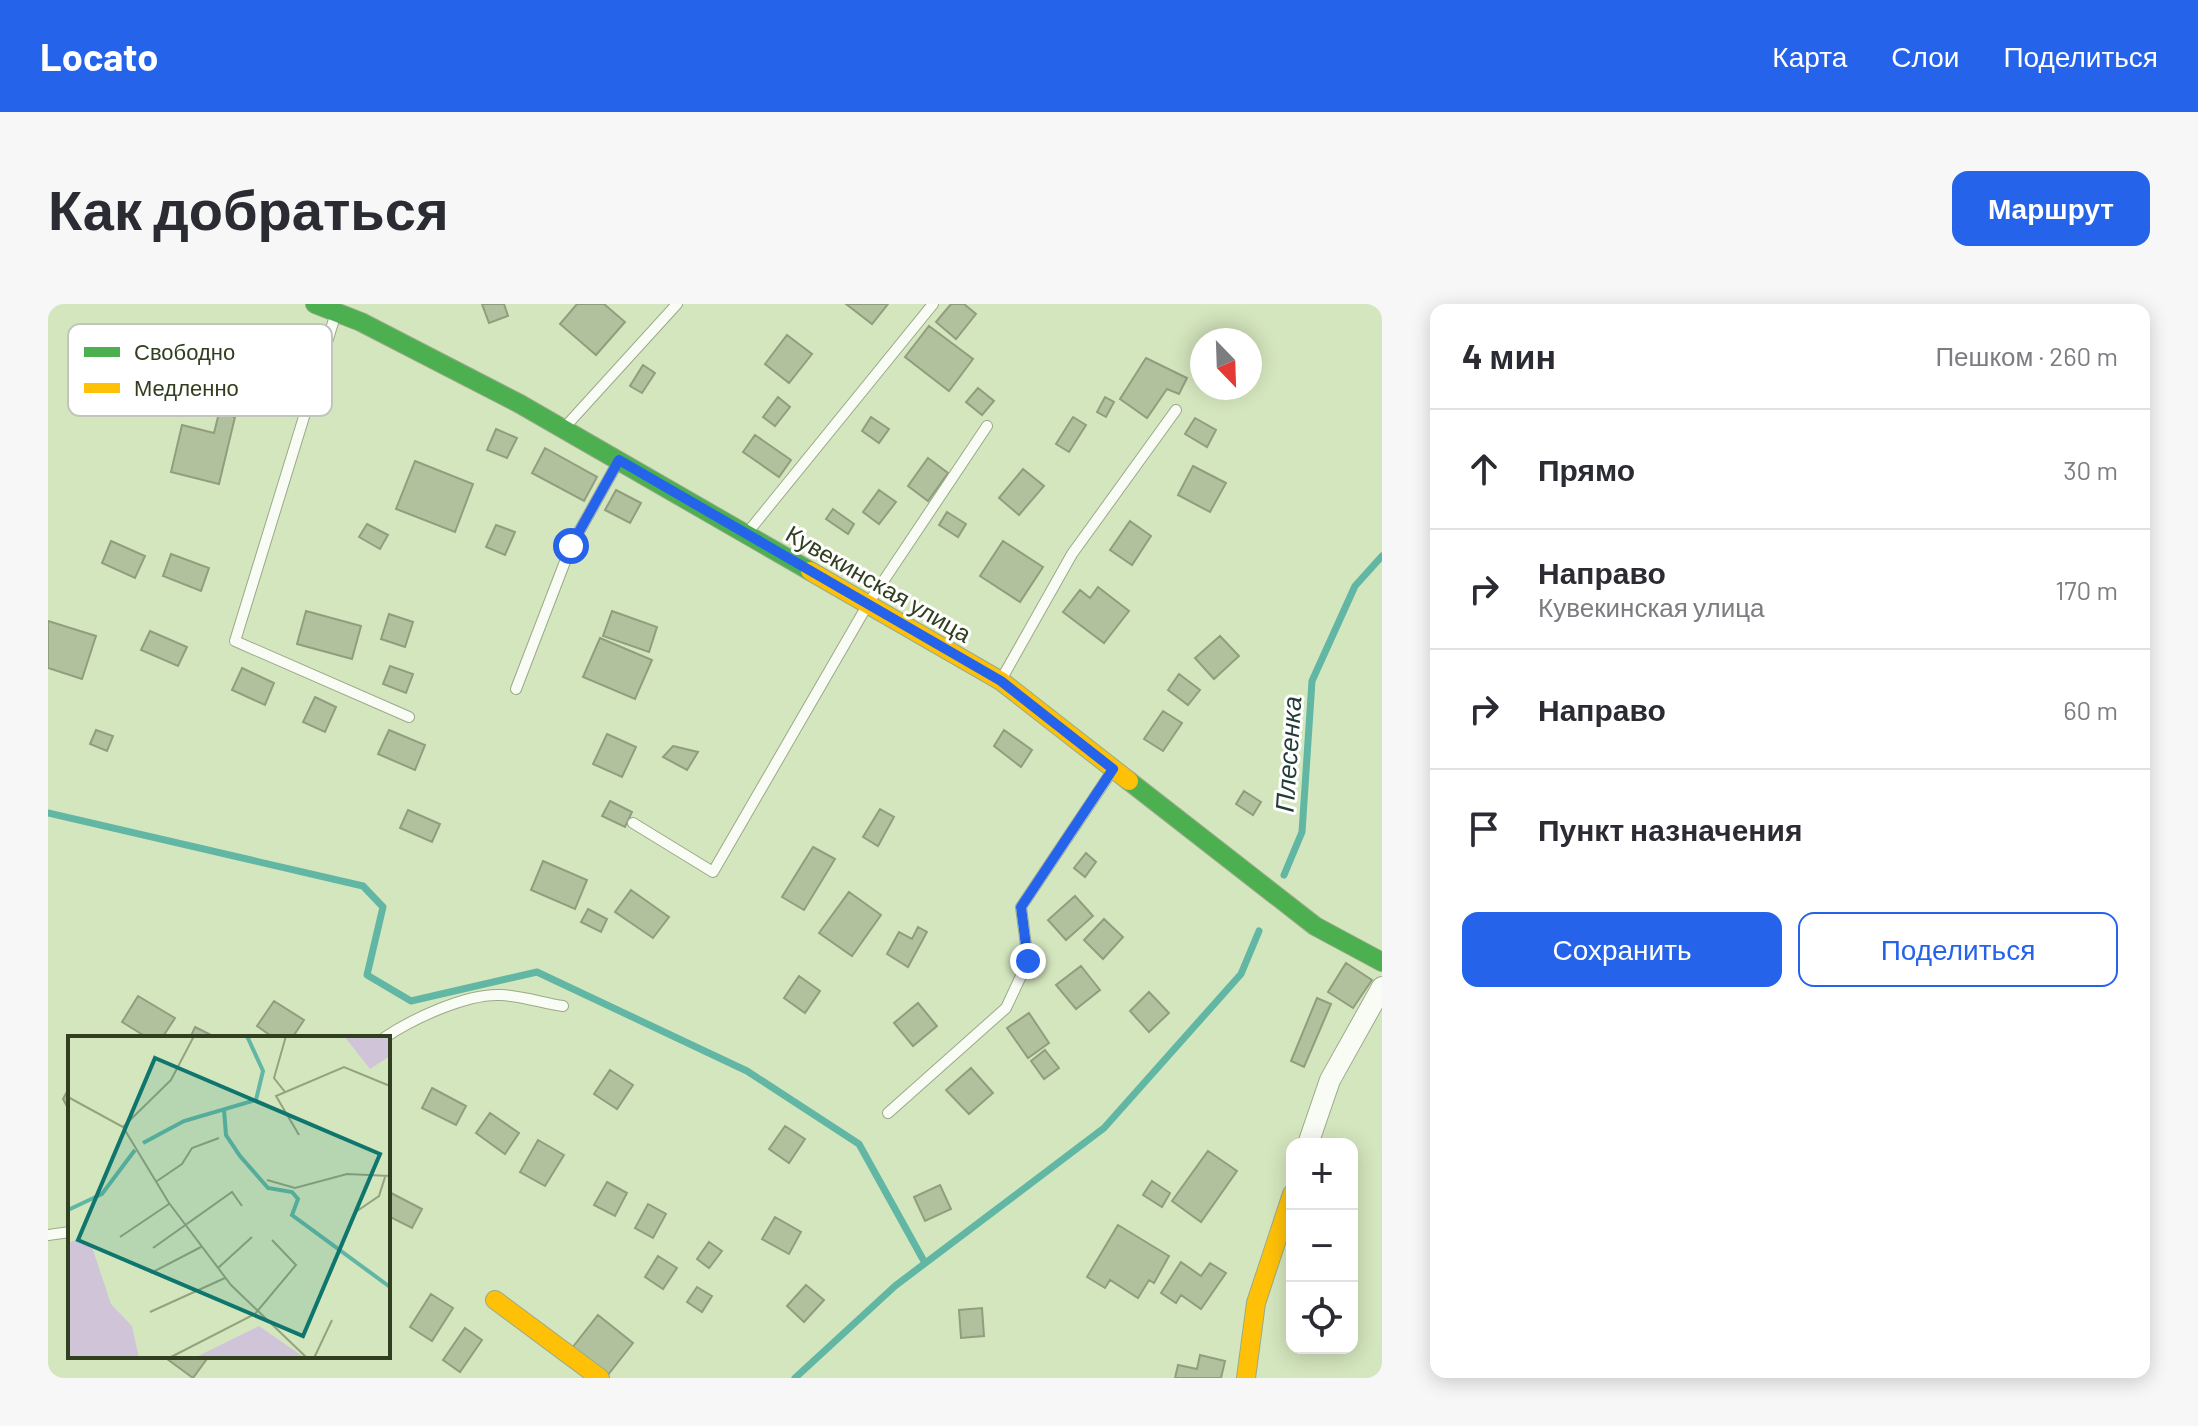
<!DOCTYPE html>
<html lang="ru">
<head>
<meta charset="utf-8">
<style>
	body { margin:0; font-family:Barlow,sans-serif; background:#f7f7f7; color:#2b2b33 }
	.controls { position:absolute; right:24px; bottom:24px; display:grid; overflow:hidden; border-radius:16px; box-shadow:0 4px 20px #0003 }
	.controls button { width:72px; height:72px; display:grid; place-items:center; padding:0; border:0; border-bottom:2px solid #e1e1e2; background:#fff; color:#2b2b33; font:40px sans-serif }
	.compass { position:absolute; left:1142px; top:24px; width:72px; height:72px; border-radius:50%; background:#fff; box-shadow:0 4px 20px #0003; rotate:157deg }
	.stop { position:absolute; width:24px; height:24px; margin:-18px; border:6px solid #2563eb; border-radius:50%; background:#fff }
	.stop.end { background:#2563eb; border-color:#fff; box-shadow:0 2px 8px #0008 }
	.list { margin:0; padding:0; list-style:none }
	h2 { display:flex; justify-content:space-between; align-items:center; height:104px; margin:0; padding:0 32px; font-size:34px }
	h2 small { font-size:26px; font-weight:400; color:#7c7c81 }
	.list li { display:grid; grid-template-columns:52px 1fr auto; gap:24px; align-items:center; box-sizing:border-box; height:120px; padding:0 32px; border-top:2px solid #e1e1e2 }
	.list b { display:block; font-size:30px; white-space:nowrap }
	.list p { margin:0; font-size:26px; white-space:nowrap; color:#7c7c81 }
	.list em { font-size:26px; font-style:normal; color:#7c7c81 }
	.actions { display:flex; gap:16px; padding:24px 32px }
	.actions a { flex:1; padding:18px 0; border:2px solid #2563eb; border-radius:16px; text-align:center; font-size:28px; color:#2563eb }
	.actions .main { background:#2563eb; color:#fff }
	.icon { flex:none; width:44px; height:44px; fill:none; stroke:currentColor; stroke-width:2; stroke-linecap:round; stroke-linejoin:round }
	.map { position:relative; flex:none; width:1334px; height:1074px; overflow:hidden; border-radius:16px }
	header { display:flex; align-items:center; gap:48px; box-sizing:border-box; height:112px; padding:0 40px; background:#2563eb; color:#fff }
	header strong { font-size:38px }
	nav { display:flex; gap:44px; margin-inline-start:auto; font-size:28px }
	.intro { display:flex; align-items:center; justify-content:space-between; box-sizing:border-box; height:192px; padding:0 48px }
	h1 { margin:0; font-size:56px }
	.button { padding:20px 36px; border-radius:16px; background:#2563eb; color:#fff; font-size:28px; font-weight:700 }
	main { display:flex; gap:48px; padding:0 48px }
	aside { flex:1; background:#fff; border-radius:16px; box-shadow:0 4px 20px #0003 }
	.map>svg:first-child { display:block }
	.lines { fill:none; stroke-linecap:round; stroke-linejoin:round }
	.stream { stroke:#61b6a4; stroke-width:7 }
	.building { fill:#b1c19e; stroke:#909e7e; stroke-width:2 }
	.lane-casing { stroke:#9ba989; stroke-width:12 }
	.street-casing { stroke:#9ba989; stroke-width:22 }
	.fast-casing { stroke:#9ba989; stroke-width:20 }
	.slow-casing { stroke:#9ba989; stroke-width:20 }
	.lane { stroke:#f9fbf5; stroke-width:10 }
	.street { stroke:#f9fbf5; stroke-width:20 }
	.fast { stroke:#4caf50; stroke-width:18 }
	.slow { stroke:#ffc107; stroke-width:18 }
	.route { stroke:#2563eb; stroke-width:10 }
	.labels { text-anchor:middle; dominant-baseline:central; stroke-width:6; stroke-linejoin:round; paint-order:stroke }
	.street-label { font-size:24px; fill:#313e1f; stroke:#fff }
	.water-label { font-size:26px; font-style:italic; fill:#233b39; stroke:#fff }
	.inset-river { fill:none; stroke:#61b6a4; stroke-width:4 }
	.inset-road { fill:none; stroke:#93a37e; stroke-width:2 }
	.view { fill:#0f766e; fill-opacity:0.15; stroke:#0f766e; stroke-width:4 }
	.inset-edge { fill:none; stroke:#313e1f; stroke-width:4 }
	.key { fill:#fff; stroke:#c1c5bc; stroke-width:2 }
	.key-label { font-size:22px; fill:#313e1f }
</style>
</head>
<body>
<header>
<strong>Locato</strong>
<nav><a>Карта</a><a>Слои</a><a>Поделиться</a></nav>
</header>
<div class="intro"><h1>Как добраться</h1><a class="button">Маршрут</a></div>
<main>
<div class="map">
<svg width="1334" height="1074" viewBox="0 0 1334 1074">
	<rect width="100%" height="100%" fill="#d4e6be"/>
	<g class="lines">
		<path class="stream" d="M 0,509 L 315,582 L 335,603 L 319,671 L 363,697 L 489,668 L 699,767 L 811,840 L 877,959
			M 1236,571 L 1254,528 L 1264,377 L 1307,282 L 1334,252
			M 747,1074 L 847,982 L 1056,824 L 1193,670 L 1211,627"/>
	</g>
	<path class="building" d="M 434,0 L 456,0 L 460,12 L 441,19 Z
		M 529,0 L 556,0 L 577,18 L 548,51 L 512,20 Z
		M 798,0 L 840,0 L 824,20 Z
		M 903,0 L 916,0 L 928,10 L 908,35 L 888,18 Z
		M 881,22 L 925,55 L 901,87 L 857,53 Z
		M 739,31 L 764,50 L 741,79 L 717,60 Z
		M 1098,54 L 1139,74 L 1131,90 L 1119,85 L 1099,114 L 1072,95 Z
		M 595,61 L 607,69 L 594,89 L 582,82 Z
		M 930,84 L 946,97 L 934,111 L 918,98 Z
		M 730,93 L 742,103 L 727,122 L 715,113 Z
		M 1057,93 L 1066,98 L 1058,113 L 1049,108 Z
		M 171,109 L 187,113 L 171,180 L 123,168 L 134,121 L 166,129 Z
		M 823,113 L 841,125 L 831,139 L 814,127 Z
		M 1025,113 L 1038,121 L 1021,148 L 1008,140 Z
		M 1147,114 L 1168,126 L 1159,143 L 1137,130 Z
		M 448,125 L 469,134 L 459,154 L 439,146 Z
		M 707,131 L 743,156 L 731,173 L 695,148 Z
		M 497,144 L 549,173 L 536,197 L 484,169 Z
		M 880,154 L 900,169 L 880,197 L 860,182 Z
		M 367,157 L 425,180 L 407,228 L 348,205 Z
		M 1145,162 L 1178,179 L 1162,208 L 1130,191 Z
		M 975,165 L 996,182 L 971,211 L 951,194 Z
		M 568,186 L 593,199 L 582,219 L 557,206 Z
		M 831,186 L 848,198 L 831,220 L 815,208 Z
		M 785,205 L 806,220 L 800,230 L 778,215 Z
		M 899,208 L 918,220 L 910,233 L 891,221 Z
		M 1082,217 L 1103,232 L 1084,261 L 1062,246 Z
		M 319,220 L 340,231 L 332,245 L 311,233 Z
		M 448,221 L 467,228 L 457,251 L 438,243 Z
		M 63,237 L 97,252 L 87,274 L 54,259 Z
		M 955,237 L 995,263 L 972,298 L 932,272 Z
		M 123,250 L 161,264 L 153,287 L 115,272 Z
		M 1050,283 L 1081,307 L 1056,339 L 1015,308 L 1032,286 L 1042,294 Z
		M 258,307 L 313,322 L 304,355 L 249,340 Z
		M 564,307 L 609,323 L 601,348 L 555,332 Z
		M 341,310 L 365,318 L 357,343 L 333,335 Z
		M 0,317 L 48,332 L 34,375 L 0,364 Z
		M 102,327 L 139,343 L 130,362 L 93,346 Z
		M 1172,332 L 1191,352 L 1166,375 L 1147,354 Z
		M 552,334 L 604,356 L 587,395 L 535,373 Z
		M 342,362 L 365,370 L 358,389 L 335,380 Z
		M 194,364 L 226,379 L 217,401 L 184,386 Z
		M 1131,370 L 1152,386 L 1140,401 L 1120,386 Z
		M 267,393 L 288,403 L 277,428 L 255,418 Z
		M 1115,407 L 1134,419 L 1115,447 L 1096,435 Z
		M 48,426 L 65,432 L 59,447 L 42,440 Z
		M 341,426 L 377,441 L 367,466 L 330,450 Z
		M 956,426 L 984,446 L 973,463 L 946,442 Z
		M 559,430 L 588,443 L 574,473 L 545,460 Z
		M 625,442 L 650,448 L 639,466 L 615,453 Z
		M 1196,487 L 1213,498 L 1205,511 L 1188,500 Z
		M 562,497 L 584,508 L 577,523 L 554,512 Z
		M 832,505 L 846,513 L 830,542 L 815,533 Z
		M 360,506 L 392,520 L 384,538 L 352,524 Z
		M 765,543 L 787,555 L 756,606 L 734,593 Z
		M 1038,549 L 1048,558 L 1037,573 L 1026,564 Z
		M 495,557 L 539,576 L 527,605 L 483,586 Z
		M 583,586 L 621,613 L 605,634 L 567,608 Z
		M 801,588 L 833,611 L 804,652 L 771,629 Z
		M 1027,592 L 1045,612 L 1018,636 L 1000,616 Z
		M 540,605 L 559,615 L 553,628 L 533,618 Z
		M 1056,615 L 1075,633 L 1055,655 L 1036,636 Z
		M 870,623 L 879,628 L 860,663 L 839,650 L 851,628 L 864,635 Z
		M 1298,659 L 1324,676 L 1305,704 L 1280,688 Z
		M 1033,662 L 1052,686 L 1028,705 L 1008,681 Z
		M 751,672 L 772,687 L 757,709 L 736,694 Z
		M 1101,688 L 1121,709 L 1101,728 L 1082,707 Z
		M 90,692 L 127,714 L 114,734 L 100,734 L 74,718 Z
		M 1269,694 L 1283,700 L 1256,763 L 1243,757 Z
		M 226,697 L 256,716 L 244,734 L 226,734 L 209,722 Z
		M 870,699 L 889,722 L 865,742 L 846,719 Z
		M 981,709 L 1001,739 L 980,754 L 959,724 Z
		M 147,723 L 169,734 L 142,734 Z
		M 997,746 L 1011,764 L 996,775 L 983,757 Z
		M 923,764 L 945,789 L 921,810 L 898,786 Z
		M 562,766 L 585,781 L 569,805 L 546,790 Z
		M 22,782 L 22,808 L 15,795 Z
		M 384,784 L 418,802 L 408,821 L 374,804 Z
		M 442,809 L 471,829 L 457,850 L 428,829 Z
		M 737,822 L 757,835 L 741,859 L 721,845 Z
		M 490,836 L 516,851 L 497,882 L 472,868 Z
		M 1160,847 L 1189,867 L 1153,918 L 1124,897 Z
		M 1104,877 L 1122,889 L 1114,903 L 1095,891 Z
		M 559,878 L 579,889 L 567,912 L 546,901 Z
		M 892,881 L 903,905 L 877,917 L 866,893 Z
		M 343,889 L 374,905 L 364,924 L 340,912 L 340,895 Z
		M 600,900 L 618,910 L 605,934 L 587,924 Z
		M 727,913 L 753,928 L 741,950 L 714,935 Z
		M 1070,921 L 1121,952 L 1106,979 L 1101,976 L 1090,994 L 1062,976 L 1057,984 L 1039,973 Z
		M 661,938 L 674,947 L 661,964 L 649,955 Z
		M 610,952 L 629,964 L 615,985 L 597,973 Z
		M 1133,958 L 1153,972 L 1162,959 L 1178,969 L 1153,1005 L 1133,991 L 1128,999 L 1113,989 Z
		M 758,981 L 776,996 L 756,1018 L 739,1002 Z
		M 649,983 L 664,992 L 654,1008 L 639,998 Z
		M 383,990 L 405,1004 L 384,1037 L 362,1023 Z
		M 934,1004 L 936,1032 L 913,1034 L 911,1006 Z
		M 550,1011 L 585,1039 L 559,1072 L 524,1044 Z
		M 417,1024 L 434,1036 L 412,1068 L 395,1056 Z
		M 1152,1051 L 1177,1057 L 1173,1074 L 1127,1074 L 1130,1061 L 1149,1065 Z
		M 115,1052 L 161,1052 L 145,1074 Z"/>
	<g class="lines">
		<defs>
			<path id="lane" d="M 287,12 L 187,337 L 361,413
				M 517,123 L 629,0
				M 700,228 L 885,0
				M 953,376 L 1024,250 L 1128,106
				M 468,385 L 523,242 L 570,158
				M 585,519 L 665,568 L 820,300 L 939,122
				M 336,734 C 364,715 419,689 453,691 C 474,692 495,699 515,702
				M 840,809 L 958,704 L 980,657 L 973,603 L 1064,467
				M 0,931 L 22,928"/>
			<path id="street" d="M 1260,840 L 1282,776 L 1334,683"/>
			<path id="fast" d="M 267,0 L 313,18 L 472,100 L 762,267
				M 1081,477 L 1267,622 L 1334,658"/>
			<path id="slow" d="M 762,267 L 953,377 L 1081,477
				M 447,996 L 552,1074
				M 1198,1074 L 1208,999 L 1244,890"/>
		</defs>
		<use href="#lane" class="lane-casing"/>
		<use href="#street" class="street-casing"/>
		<use href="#fast" class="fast-casing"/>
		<use href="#slow" class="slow-casing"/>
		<use href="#lane" class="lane"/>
		<use href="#street" class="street"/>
		<use href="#fast" class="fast"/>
		<use href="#slow" class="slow"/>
	</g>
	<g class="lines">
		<path class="route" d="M 523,242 L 571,156 L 953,377 L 1065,465 L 973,603 L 980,657"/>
	</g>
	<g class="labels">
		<g class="street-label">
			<text transform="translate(831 279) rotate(30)">Кувекинская улица</text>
		</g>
		<g class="water-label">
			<text transform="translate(1239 450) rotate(-86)">Плесенка</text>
		</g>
	</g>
	<g transform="translate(20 732)">
		<rect width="322" height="322" fill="#d4e6be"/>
		<path d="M 276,0 L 322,0 L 322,20 L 302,33 ZM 8,204 L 24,211 L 43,268 L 64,290 L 71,322 L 0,322 L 0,207 ZM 191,290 L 237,322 L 126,322 Z" fill="#d0c5d8"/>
		<path class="inset-river" d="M 156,74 L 158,99 L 172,120 L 200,152 L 224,156 L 230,163 L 224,179 L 322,251M 75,107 L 116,85 L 188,64 L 195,35 L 179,0M 0,174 L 34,158 L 67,114"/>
		<path class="inset-road" d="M 217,56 L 206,42 L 218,0M 0,61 L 55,91 L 101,167 L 163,249 L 239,322M 55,91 L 103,44 L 126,0M 231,99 L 208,60 L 276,31 L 322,50M 199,144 L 227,152 L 279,138 L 322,140M 89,145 L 114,128 L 124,112 L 151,102M 289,175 L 311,160 L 317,141M 52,201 L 101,168M 85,212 L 164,156 L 174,170M 150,232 L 184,201M 83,237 L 133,211M 82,276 L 157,242M 103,321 L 187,278 L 228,229 L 204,204M 246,322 L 264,284"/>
		<path class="view" d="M 87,22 L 312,118 L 235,300 L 10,204 Z"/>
		<rect width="322" height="322" class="inset-edge"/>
	</g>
	<rect x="20" y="20" width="264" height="92" rx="12" class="key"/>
	<rect x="36" y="43" width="36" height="10" fill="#4caf50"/>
	<rect x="36" y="79" width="36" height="10" fill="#ffc107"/>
	<g class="key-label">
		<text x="86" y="56">Свободно</text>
		<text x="86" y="92">Медленно</text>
	</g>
</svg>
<div class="controls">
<button>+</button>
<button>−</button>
<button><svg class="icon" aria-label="locate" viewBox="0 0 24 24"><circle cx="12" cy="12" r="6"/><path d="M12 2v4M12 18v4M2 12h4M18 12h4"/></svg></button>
</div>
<svg class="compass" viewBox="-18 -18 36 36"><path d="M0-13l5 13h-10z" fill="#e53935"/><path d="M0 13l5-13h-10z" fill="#7c7c81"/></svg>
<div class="stop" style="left:523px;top:242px"></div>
<div class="stop end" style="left:980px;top:657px"></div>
</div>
<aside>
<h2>4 мин<small>Пешком · 260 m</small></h2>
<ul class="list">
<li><svg class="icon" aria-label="ahead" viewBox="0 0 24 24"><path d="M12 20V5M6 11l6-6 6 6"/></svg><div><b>Прямо</b></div><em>30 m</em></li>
<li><svg class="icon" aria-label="right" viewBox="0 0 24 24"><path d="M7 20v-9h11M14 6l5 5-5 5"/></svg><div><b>Направо</b><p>Кувекинская улица</p></div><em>170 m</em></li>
<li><svg class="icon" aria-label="right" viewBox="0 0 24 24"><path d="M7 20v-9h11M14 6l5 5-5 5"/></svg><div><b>Направо</b></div><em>60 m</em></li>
<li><svg class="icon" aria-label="arrive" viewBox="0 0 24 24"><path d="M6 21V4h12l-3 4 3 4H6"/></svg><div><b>Пункт назначения</b></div></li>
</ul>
<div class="actions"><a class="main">Сохранить</a><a>Поделиться</a></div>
</aside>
</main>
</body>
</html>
